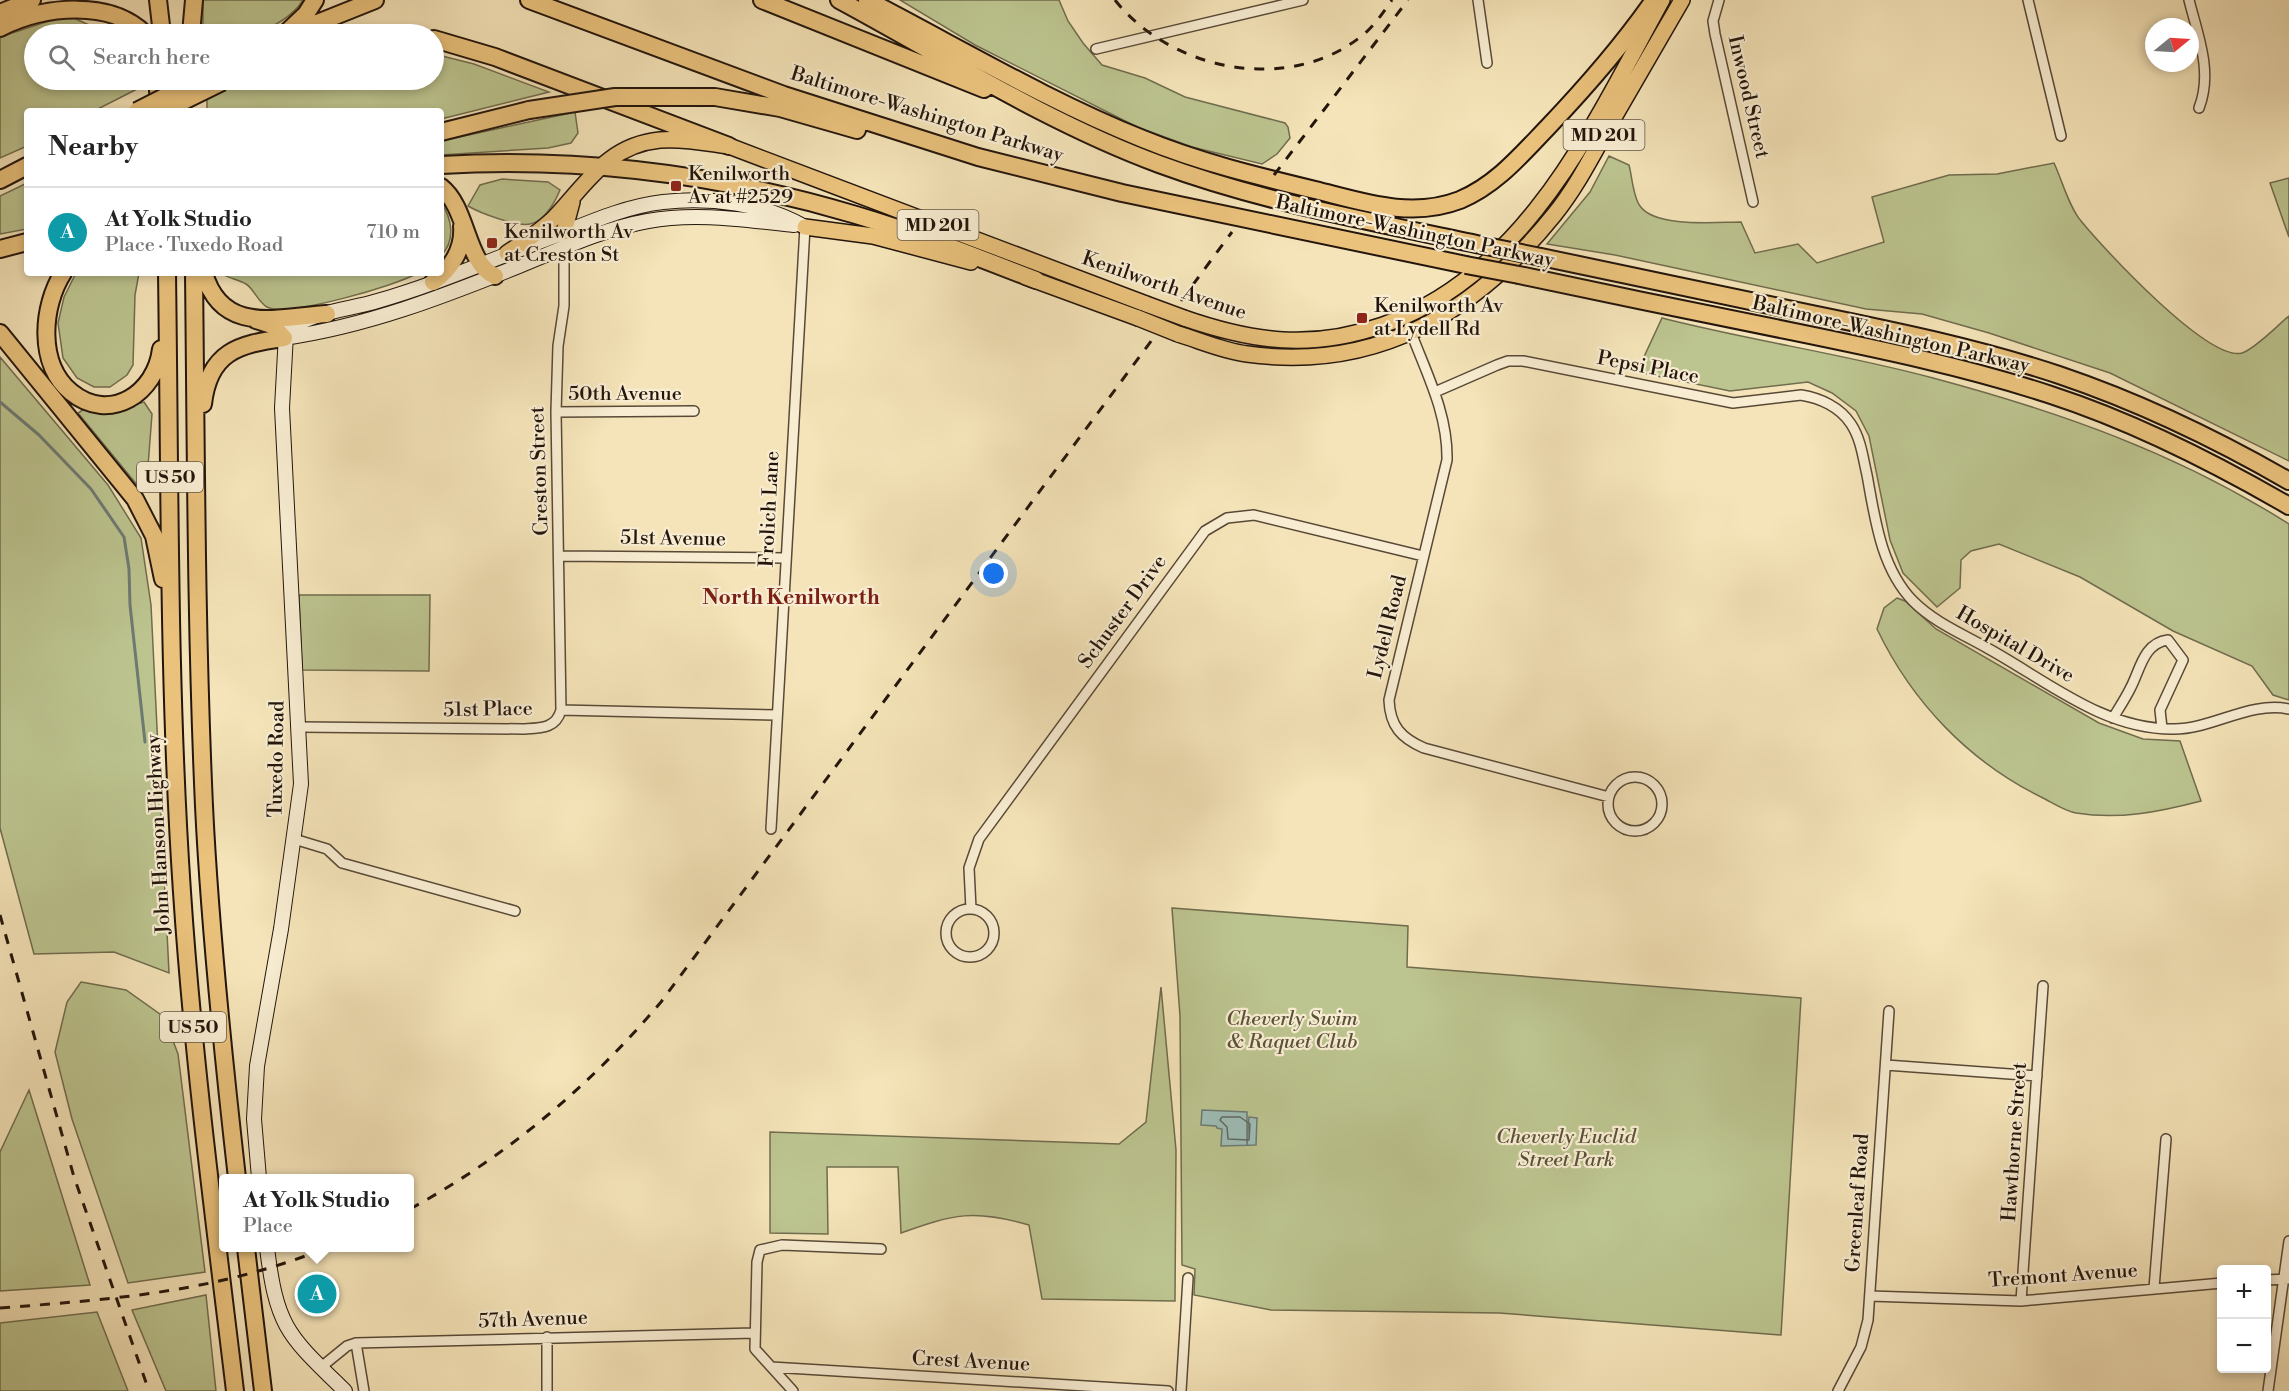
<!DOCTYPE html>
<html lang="en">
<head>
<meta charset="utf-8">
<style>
	body { margin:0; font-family:"Libre Bodoni",serif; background:#f2f2f2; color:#222 }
	.controls { position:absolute; right:18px; bottom:18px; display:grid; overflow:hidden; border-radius:6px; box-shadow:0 3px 9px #0003 }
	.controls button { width:54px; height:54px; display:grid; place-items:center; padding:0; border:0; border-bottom:2px solid #e0e0e0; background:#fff; color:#222; font:30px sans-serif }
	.compass { position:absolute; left:2145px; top:18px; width:54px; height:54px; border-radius:50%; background:#fff; box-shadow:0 3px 9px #0003; rotate:72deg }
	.you { position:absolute; left:994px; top:574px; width:21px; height:21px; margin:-15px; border:4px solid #fff; border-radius:50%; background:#1a73e8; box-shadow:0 0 0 9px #1a73e833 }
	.badge { display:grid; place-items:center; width:39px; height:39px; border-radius:50%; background:#7c3aed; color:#fff; font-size:20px; font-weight:700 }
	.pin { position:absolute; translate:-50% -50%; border:3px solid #fff; box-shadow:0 2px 6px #0006 }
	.popup { position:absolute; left:219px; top:1174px; width:195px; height:78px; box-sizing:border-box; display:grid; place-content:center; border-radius:6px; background:#fff; filter:drop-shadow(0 2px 4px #0005); font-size:20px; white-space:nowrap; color:#767676 }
	.popup b { font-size:22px; color:#222 }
	.popup::after { content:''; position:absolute; left:50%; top:100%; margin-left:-12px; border:12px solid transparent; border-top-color:#fff }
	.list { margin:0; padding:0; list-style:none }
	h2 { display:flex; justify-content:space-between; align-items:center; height:78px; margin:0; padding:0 24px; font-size:26px }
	h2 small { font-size:20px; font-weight:400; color:#767676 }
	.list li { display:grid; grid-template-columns:39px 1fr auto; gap:18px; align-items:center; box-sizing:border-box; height:90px; padding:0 24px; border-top:2px solid #e0e0e0 }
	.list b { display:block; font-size:22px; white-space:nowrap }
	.list p { margin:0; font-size:20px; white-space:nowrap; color:#767676 }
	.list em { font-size:20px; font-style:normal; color:#767676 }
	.icon { flex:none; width:33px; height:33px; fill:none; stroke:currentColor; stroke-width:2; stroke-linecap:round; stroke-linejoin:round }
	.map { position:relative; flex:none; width:2289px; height:1391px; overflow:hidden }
	.search { position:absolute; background:#fff; box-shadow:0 3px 9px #0003; left:24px; top:24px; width:420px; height:66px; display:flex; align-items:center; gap:15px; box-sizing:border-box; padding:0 21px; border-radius:33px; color:#767676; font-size:22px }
	.panel { position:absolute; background:#fff; box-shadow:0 3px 9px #0003; left:24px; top:108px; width:420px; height:168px; border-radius:6px }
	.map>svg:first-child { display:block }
	.green { fill:#bcc48f; stroke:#706c4e; stroke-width:1.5 }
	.water { fill:#9ebdb7; stroke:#6d7a73; stroke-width:1.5 }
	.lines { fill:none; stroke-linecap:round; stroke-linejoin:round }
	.shore { stroke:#606962; stroke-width:1.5 }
	.stream { stroke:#6d7a73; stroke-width:3 }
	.minor-casing { stroke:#584937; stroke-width:12 }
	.secondary-casing { stroke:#23150c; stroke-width:16 }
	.primary-casing { stroke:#23150c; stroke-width:18 }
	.motorway-casing { stroke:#23150c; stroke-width:20 }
	.minor { stroke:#f8edd2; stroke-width:9 }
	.secondary { stroke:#f8edd2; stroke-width:14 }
	.primary { stroke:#eac27c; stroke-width:15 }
	.motorway { stroke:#eac27c; stroke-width:16 }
	.rail { stroke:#23150c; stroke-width:3; stroke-dasharray:10 10; stroke-linecap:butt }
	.primary-bridge-casing { stroke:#23150c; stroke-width:18; stroke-linecap:butt }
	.motorway-bridge-casing { stroke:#23150c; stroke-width:20; stroke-linecap:butt }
	.primary-bridge { stroke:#eac27c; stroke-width:15 }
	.motorway-bridge { stroke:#eac27c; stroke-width:16 }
	.poi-dot { fill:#8f2418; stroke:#f8edd2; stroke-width:2 }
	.labels { text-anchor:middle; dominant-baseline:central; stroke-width:4.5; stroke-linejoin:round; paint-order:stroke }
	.shield { fill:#f8edd2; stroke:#635647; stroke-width:1.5 }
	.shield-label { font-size:18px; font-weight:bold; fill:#23150c }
	.street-label { font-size:20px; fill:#23150c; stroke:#f8edd2 }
	.poi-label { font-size:20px; fill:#23150c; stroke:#f8edd2; text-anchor:start }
	.park-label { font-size:20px; font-style:italic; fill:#59523a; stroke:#f8edd2 }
	.neighbourhood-label { font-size:21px; font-weight:bold; fill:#7a1f14; stroke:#f8edd2 }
</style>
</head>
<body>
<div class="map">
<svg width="2289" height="1391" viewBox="0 0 2289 1391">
	<rect width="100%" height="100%" fill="#f5e4b9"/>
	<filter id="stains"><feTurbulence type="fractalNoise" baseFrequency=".00333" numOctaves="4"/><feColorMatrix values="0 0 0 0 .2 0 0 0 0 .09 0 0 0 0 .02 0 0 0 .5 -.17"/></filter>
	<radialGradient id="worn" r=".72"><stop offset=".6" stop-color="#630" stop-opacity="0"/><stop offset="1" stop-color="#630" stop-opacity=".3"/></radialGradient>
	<path class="green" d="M 203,0 L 303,0 C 293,16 270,30 252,34 C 237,38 218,35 203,34 Z
		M 900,0 L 1059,0 L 1068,21 L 1083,43 L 1102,65 L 1145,78 L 1185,97 L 1285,123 L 1288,127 L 1290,138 L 1277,154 L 1262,164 L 1192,147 L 1137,127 L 975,45 Z
		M 67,15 L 109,34 L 34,34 L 34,80 L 143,80 L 143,86 L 94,111 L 27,111 L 27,146 L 0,158 L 0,37 Z
		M 434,54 L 474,64 L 549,92 L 441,119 L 441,111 L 207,111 L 207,99 L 244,80 L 434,80 Z
		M 575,112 L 578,133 L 571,143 L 548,148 L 441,155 L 441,141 Z
		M 1609,156 L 1629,165 C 1632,176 1633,197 1640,206 C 1655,228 1717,222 1741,222 L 1755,253 L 1798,244 L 1817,263 L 1884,242 L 1872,197 L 1949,175 L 1997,174 L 2054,163 C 2062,180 2069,207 2081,221 C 2103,248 2208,362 2242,353 C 2255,349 2278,325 2289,316 L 2289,461 L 2110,373 L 1989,333 L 1922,314 L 1866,309 L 1615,255 L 1547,244 L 1590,192 Z
		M 2289,178 L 2289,237 L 2270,183 Z
		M 502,179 L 548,182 L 560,190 C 555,202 544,222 530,224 C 517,227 480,213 468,206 L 480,185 Z
		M 27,183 L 27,229 L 0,234 L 0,196 Z
		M 441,202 C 452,219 456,240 441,256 Z
		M 76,273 L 139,273 L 135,295 L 133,365 L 127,375 L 110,387 L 94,387 L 77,378 L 63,358 L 58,323 L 64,297 Z
		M 221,273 L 418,273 C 398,285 286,318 267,307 C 258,302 254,289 246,284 C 238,279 229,279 221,273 Z
		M 1662,318 C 1752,341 1844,354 1933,378 C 2060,412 2177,453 2289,524 L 2289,700 L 2273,695 L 2252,666 L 2173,631 L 2080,577 L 1999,544 L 1971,551 L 1961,560 L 1960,588 L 1937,607 L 1903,573 L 1890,540 L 1869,436 L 1856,411 L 1832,393 L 1808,382 L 1730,391 L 1637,372 Z
		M 0,357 L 108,485 L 141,538 L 151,605 L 169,973 L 114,952 L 34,954 L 0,828 Z
		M 144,402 L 152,414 L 147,479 L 138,486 L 78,413 L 86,408 L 112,411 Z
		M 299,595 L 430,595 L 429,671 L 302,670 Z
		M 1897,598 L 1905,601 L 1936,629 L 2099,723 L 2143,739 L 2180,741 L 2201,801 C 2159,812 2119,820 2076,813 C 2065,811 2053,803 2043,798 C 1969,762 1912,702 1877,629 L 1884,608 Z
		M 1172,908 L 1408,926 L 1407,967 L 1801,998 L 1781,1335 L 1499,1313 L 1271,1310 L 1194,1295 L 1195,1269 L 1182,1265 L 1180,1016 Z
		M 81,982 L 126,990 L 164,1017 L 178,1054 L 205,1272 L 128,1283 L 72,1119 L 55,1052 L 67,1002 Z
		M 1161,987 L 1176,1150 L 1175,1301 L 1042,1299 L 1029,1225 C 974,1209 954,1214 901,1233 L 898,1167 L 827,1167 L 828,1234 L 770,1233 L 770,1132 L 1119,1144 L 1146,1122 Z
		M 29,1090 L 90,1285 L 0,1291 L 0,1152 Z
		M 206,1295 L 216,1391 L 166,1391 L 132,1310 Z
		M 97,1312 L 128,1391 L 0,1391 L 0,1323 Z"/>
	<path class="water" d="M 1202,1110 L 1247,1112 L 1247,1145 L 1249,1117 L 1257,1118 L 1256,1145 L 1221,1146 L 1222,1129 L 1217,1128 L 1216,1126 L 1201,1125 Z"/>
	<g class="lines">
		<path class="shore" d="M 1222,1117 L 1240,1117 L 1250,1124 L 1249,1140 L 1228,1139 L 1227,1127 L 1220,1120 Z"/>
		<path class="stream" d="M 0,402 L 39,435 L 91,489 L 124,537 L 129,569 L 130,605 L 145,742"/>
		<defs>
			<path id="minor" d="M 1478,0 L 1487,63
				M 1719,0 L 1713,21 L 1715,34 L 1753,202
				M 2028,0 L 2061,136
				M 2189,0 C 2198,36 2213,72 2199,108
				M 1096,49 L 1303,0
				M 1409,327 C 1425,371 1448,412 1447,460 L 1389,700 C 1390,726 1401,738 1424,748 L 1609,797
				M 1435,392 L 1497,365 L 1508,361 L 1523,361 L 1733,403 L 1801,395 C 1820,398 1840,407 1851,424 C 1861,439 1863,458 1867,475 C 1875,519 1881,568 1913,601 C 1935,623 1963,634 1989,649 C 2047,681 2104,730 2174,729 C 2213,729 2249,701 2289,709
				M 556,412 L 694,411
				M 560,556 L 785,558
				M 561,710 L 777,715
				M 2113,718 C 2119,708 2125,699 2130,689 C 2140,671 2143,643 2168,640 L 2183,660 L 2160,710 L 2162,728
				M 299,727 L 523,729 C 540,728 556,729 561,710 L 556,412 L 558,346 L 564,306 L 564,244
				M1608 804a27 27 0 1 1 54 0a27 27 0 1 1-54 0Z
				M 771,829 L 805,227
				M 294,839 L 327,849 L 342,863 L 515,911
				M 971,909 L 969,868 L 979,839 L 1205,531 L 1227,518 L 1254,515 L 1423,556
				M946 933a24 24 0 1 1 48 0a24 24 0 1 1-48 0Z
				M 1886,1065 L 2037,1076
				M 2266,1280 L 2288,1279
				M 2154,1288 L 2166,1139
				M 1870,1296 L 2021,1301 L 2222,1283
				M 2021,1301 L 2043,986
				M 547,1337 L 547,1391
				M 356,1343 L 364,1391
				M 771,1367 L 1168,1391
				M 320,1368 L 347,1346 L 356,1343 L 754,1333
				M 793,1391 L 755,1349 L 757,1262 L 760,1250 L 782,1245 L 881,1249
				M 1181,1391 L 1188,1278
				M 1838,1391 L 1861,1347 L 1868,1320 L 1889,1011
				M 2268,1391 L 2289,1241"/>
			<path id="secondary" d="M 284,338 C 367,326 442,297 519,266 C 561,249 603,229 648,221 C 696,212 745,220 794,225
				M 259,1178 L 254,1119 L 257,1066 L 281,929 L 301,784 L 282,408 L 286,334 C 299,314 351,309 374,302 C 438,284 500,256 563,233 C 595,220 628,206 663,202 C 709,197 764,203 805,227
				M 267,1248 C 277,1329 288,1335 345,1391"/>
			<path id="primary" d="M 805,227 L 873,236 L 971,262
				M 564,232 L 572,202
				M 507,253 C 524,242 541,231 555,217 C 587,183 608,145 660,140 C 683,138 707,143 729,146 L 1146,304
				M 1026,277 L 1138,318
				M 1184,318 C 1253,342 1312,350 1383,325 C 1527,274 1593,125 1662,0
				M 1178,334 C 1201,341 1223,351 1247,354 C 1377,372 1475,313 1554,215 C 1576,188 1592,156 1609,126 C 1633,84 1658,42 1682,0"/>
			<path id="motorway" d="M 158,0 L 162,34
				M 529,0 L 784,95 L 978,157 L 1122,193 L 1466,265
				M 762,0 L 984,89
				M 839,0 C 943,56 1048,123 1159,164 C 1262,202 1373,222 1481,245
				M 867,0 C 958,47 1048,101 1143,139 C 1199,162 1257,176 1315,190 C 1363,202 1411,219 1460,200 C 1496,185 1521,155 1548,127 C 1586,87 1622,46 1654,0
				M 0,13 L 32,0
				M 0,28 C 45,5 111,0 145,34
				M 288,31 L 306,14 L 315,0
				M 191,34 L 194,0
				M 290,34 L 375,0
				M 434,39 L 495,57 L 729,146
				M 157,80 L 160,111
				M 715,97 L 780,108 L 857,130
				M 441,132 L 529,110
				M 441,165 C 580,157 722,175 856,215 C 917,233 976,257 1036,280
				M 0,180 L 27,166
				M 441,187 C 468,208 466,264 495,276
				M 0,249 L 27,242
				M 1541,257 C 1631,276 1722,295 1812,314 C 1895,331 1978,348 2059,375 C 2139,402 2216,439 2289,481
				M 63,273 C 42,306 37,364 71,392 C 110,424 156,393 161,349
				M 167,273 C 170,479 168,686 182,892 C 193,1059 215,1225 235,1391
				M 194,273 C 196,451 196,629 204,806 C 210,931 223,1055 237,1178
				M 204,273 C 222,336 279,317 327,314
				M 1519,275 C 1609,294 1700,313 1790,331 C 1878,349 1966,367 2051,395 C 2134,422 2213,462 2289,506
				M 433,282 C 451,269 464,249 462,226
				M 0,333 L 135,499 L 154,536 L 163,579
				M 203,404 C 209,352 238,344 284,338 L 272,325 L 256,320
				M 246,1248 L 263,1391"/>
		</defs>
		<use href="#minor" class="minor-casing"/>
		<use href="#secondary" class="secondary-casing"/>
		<use href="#primary" class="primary-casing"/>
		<use href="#motorway" class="motorway-casing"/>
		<use href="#minor" class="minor"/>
		<use href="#secondary" class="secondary"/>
		<use href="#primary" class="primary"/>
		<use href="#motorway" class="motorway"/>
		<path class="rail" d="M 1115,0 C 1170,70 1286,94 1359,38 C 1373,28 1382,14 1392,0
			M 1274,175 L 1408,0
			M 0,915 L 74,1177 L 149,1391
			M 410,1209 C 507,1156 590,1086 661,1002 L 1232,232
			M 0,1308 C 116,1299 217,1292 326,1248"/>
		<defs>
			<path id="primary-bridge" d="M 1146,304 L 1184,318
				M 1138,318 L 1178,334"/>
			<path id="motorway-bridge" d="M 529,110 L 615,97 L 715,97
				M 137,111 L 198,80
				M 163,111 L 222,82
				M 1481,245 L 1541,257
				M 1466,265 L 1519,275"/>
		</defs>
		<use href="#primary-bridge" class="primary-bridge-casing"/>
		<use href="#motorway-bridge" class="motorway-bridge-casing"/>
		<use href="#primary-bridge" class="primary-bridge"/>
		<use href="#motorway-bridge" class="motorway-bridge"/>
	</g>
	<g class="poi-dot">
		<rect x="670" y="180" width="12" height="12" rx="3"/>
		<rect x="486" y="237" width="12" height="12" rx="3"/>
		<rect x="1356" y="312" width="12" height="12" rx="3"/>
	</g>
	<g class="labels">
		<g class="shield">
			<rect x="1563.5" y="120" width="81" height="30" rx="4.5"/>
			<rect x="897.5" y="210" width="81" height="30" rx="4.5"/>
			<rect x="137" y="462" width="66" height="30" rx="4.5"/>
			<rect x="160" y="1012" width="66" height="30" rx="4.5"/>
		</g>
		<g class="shield-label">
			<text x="1604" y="135">MD 201</text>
			<text x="938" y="225">MD 201</text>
			<text x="170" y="477">US 50</text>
			<text x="193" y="1027">US 50</text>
		</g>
		<g class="street-label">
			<text transform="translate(1748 97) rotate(77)">Inwood Street</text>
			<text transform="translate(927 115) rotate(17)">Baltimore-Washington Parkway</text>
			<text transform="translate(1415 232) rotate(12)">Baltimore-Washington Parkway</text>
			<text transform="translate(1164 286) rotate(19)">Kenilworth Avenue</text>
			<text transform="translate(1891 335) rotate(13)">Baltimore-Washington Parkway</text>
			<text transform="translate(1648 368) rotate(11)">Pepsi Place</text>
			<text x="625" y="394">50th Avenue</text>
			<text transform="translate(540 471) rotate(-92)">Creston Street</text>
			<text transform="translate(770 509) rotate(-87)">Frolich Lane</text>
			<text transform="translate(673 539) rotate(1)">51st Avenue</text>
			<text transform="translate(1123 612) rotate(-54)">Schuster Drive</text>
			<text transform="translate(1388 627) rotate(-76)">Lydell Road</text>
			<text transform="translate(2015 645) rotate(30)">Hospital Drive</text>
			<text transform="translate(488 710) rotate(-1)">51st Place</text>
			<text transform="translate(277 759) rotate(-89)">Tuxedo Road</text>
			<text transform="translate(159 834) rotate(-93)">John Hanson Highway</text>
			<text transform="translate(2015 1142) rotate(-86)">Hawthorne Street</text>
			<text transform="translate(1858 1203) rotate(-86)">Greenleaf Road</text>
			<text transform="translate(2063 1276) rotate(-4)">Tremont Avenue</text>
			<text transform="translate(533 1320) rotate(-2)">57th Avenue</text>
			<text transform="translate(971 1362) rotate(3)">Crest Avenue</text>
		</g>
		<g class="poi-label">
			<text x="688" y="174">Kenilworth<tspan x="688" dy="23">Av at #2529</tspan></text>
			<text x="504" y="232">Kenilworth Av<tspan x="504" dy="23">at Creston St</tspan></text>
			<text x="1374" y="306">Kenilworth Av<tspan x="1374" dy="23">at Lydell Rd</tspan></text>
		</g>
		<g class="park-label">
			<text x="1292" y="1019">Cheverly Swim<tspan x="1292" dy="23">&amp; Raquet Club</tspan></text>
			<text x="1566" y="1137">Cheverly Euclid<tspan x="1566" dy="23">Street Park</tspan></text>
		</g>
		<g class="neighbourhood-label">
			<text x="791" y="598">North Kenilworth</text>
		</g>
	</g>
	<rect width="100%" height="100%" filter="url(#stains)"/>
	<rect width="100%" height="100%" fill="url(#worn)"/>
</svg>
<div class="controls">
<button>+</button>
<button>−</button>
</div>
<svg class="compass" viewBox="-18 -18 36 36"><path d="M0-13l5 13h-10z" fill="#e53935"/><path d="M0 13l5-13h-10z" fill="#767676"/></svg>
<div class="you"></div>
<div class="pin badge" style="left:317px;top:1294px;background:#0f9aa8">A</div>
<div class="popup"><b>At Yolk Studio</b>Place</div>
<div class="search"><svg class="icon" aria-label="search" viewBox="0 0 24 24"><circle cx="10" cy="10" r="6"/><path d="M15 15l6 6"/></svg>Search here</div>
<section class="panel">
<h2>Nearby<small></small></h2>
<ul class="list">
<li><span class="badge" style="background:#0f9aa8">A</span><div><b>At Yolk Studio</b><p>Place · Tuxedo Road</p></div><em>710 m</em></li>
</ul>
</section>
</div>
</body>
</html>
